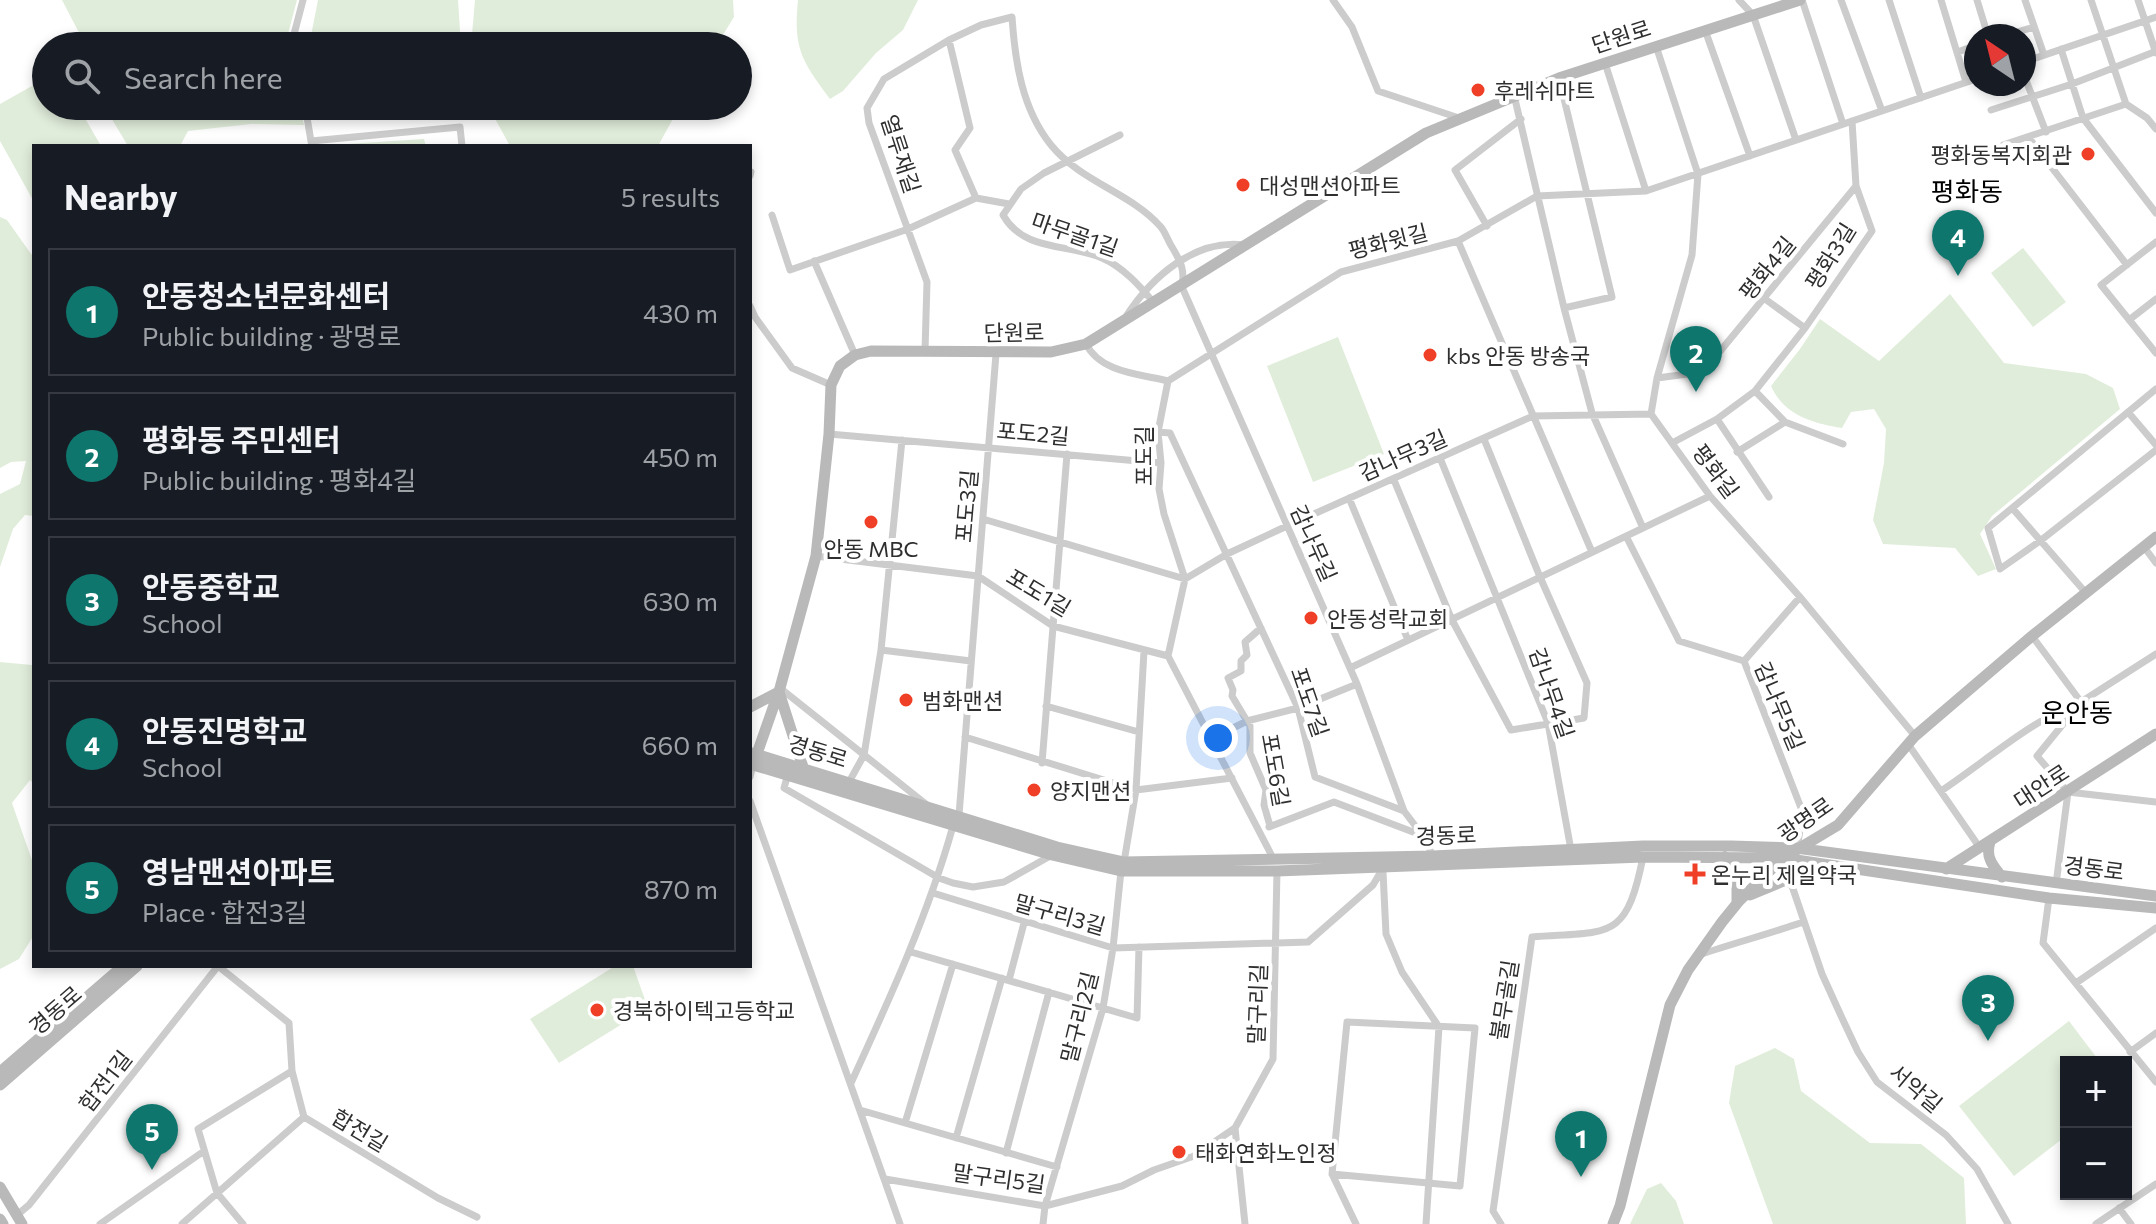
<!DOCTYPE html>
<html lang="en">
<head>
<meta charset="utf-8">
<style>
	body { margin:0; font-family:Commissioner,"Noto Sans KR",sans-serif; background:#242831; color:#f1f3f6 }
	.controls { position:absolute; right:24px; bottom:24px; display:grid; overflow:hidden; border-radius:0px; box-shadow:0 4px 12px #0003 }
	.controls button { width:72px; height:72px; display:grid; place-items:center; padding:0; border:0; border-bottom:2px solid #363941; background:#171b24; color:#f1f3f6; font:40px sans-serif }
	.compass { position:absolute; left:1964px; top:24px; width:72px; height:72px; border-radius:50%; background:#171b24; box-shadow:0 4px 12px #0003; rotate:325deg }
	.you { position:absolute; left:1218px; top:738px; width:28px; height:28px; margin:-20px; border:6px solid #fff; border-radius:50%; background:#1a73e8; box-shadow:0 0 0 12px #1a73e833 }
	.badge { display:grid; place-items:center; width:52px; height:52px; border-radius:50%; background:#0f766e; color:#fff; font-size:26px; font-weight:700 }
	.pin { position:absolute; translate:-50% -66px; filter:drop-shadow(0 2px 4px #0008) }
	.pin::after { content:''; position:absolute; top:42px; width:28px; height:24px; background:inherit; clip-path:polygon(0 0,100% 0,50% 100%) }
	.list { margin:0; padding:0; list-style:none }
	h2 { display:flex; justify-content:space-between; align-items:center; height:104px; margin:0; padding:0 32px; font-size:34px }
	h2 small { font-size:26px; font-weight:400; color:#9ea1a6 }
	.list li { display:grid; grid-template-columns:52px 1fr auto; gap:24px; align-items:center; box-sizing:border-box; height:128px; margin:0 16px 16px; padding:0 16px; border:2px solid #363941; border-radius:0px }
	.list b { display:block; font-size:30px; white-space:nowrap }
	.list p { margin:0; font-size:26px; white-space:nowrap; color:#9ea1a6 }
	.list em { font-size:26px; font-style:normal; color:#9ea1a6 }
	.icon { flex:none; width:44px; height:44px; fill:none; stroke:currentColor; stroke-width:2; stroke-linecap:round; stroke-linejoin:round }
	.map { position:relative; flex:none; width:2156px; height:1224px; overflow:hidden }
	.search { position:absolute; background:#171b24; box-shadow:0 4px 12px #0003; left:32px; top:32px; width:720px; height:88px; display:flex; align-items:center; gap:20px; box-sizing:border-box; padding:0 28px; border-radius:44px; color:#9ea1a6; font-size:30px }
	.panel { position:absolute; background:#171b24; box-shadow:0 4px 12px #0003; left:32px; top:144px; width:720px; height:824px; border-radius:0px }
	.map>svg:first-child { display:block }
	.green { fill:#e1eddb }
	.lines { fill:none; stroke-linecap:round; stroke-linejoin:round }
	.street { stroke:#ccc; stroke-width:7 }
	.secondary { stroke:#b9b9b9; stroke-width:11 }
	.poi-dot { fill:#ef4027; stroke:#fff; stroke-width:3 }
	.labels { text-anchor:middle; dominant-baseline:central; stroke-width:8; stroke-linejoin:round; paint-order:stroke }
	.street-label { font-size:22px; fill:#2f2f2f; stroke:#fff }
	.poi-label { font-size:22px; fill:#2f2f2f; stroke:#fff; text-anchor:start }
	.quarter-label { font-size:26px; fill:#000; stroke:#fff }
</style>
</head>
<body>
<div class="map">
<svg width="2156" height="1224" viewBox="0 0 2156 1224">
	<rect width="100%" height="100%" fill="#fff"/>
	<path class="green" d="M 62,0 L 297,0 L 288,34 L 290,46 L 86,46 Z
		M 318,0 L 458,0 L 461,46 L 309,46 Z
		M 475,0 L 733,0 L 734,17 L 716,46 L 471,46 Z
		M 798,0 L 918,0 L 903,30 L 876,53 L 843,91 L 830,99 C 802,61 793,49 798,0 Z
		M 46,78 L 46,106 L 78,106 L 101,146 L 34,146 L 34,202 L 0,141 L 0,104 Z
		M 104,106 L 300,106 L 304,125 L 251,124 L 188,131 L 180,146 L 128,146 Z
		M 488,106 L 680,106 L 658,146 L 510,146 Z
		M 424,139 L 426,146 L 331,145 Z
		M 0,217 L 7,220 L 34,258 L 34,516 L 25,515 L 13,529 L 0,567 L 0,494 L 20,484 L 26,461 L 11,462 L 0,468 Z
		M 2023,248 L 2066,302 L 2033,327 L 1991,273 Z
		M 1950,294 L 2004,363 L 2086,374 L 2113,388 L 2120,409 L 1992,516 L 1980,534 L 1996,569 L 1978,576 L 1955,548 L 1883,544 L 1873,520 L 1884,463 L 1886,429 L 1874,409 L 1851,412 L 1842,428 C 1812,423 1784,415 1771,386 L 1800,349 L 1820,319 L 1879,361 Z
		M 1338,337 L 1384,454 L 1313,482 L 1267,366 Z
		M 0,662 L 32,665 L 34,673 L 34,784 L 30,780 L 12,803 L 34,866 L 34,935 L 19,959 L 0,969 Z
		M 615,966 L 633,966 L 648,1008 L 559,1063 L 530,1019 Z
		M 2069,1021 L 2100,1062 L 2066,1062 L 2066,1136 L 2014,1176 L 1959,1106 Z
		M 1775,1048 L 1794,1059 L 1801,1091 L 1870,1143 L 1921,1144 L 1964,1178 L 1966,1224 L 1773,1224 L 1729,1103 L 1735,1066 Z
		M 1661,1183 L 1676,1201 L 1684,1224 L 1630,1224 L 1647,1189 Z"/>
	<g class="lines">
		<path class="street" d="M 1333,0 L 1352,27 L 1378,91 L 1459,118
			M 1739,0 L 1753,15 L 1796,140
			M 1802,0 L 1843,124
			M 1841,0 L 1882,111
			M 1889,0 L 1921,98
			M 1941,0 L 1966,82
			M 1977,0 L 1988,36
			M 2025,0 L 2044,55
			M 2091,0 L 2126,104
			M 2138,0 L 2156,53
			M 1705,30 L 1750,156
			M 2003,36 L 2034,27
			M 949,40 L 970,128 L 955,150 L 976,198
			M 294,46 L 293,38 L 303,0
			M 1656,46 L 1698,174 L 1692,255 L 1657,378 L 1651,414 L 1710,496 L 1800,597 L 1915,736
			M 2061,49 L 2083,118 L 2156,213
			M 1958,52 L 1976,45
			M 2024,62 L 2156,17
			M 1605,63 L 1646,191
			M 2024,75 L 2046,132
			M 1559,78 L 1612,297 L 1564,308
			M 1514,95 L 1564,308 L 1592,413 L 1643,528
			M 305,106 L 311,141
			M 1991,110 L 2072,84 L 2154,52
			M 1120,135 L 1044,173 L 1021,189 L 1003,215 C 1024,252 1067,243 1102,258 C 1123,267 1140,286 1154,303
			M 2029,138 L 2127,265
			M 2003,145 L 2126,104 L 2147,118 L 2156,129
			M 312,146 L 311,141 L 460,127 L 462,146
			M 750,176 L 751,172
			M 976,198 L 1009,204
			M 772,215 L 790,270 L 908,229 L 976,198
			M 1487,226 L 1455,170 L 1521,119
			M 1458,241 L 1592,552
			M 2156,242 L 2101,285 L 2156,353
			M 814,261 L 855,355
			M 1765,299 L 1805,328
			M 750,306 L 755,317 L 792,368 L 831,385
			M 1127,315 C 1152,277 1194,239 1244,245
			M 2129,320 L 2156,299
			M 1086,344 C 1101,373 1140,374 1168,381
			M 925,351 L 927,282 L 869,123 L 867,108 L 884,79 L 949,40 L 981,25 L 1012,17 C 1015,62 1022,109 1051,145 C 1081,182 1131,193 1160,226 C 1165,231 1168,241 1172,247 C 1181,262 1185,270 1182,287 L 1357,684 L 1404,811 L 1423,836 L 1433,856
			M 1657,378 L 1703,372 L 1856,186
			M 2156,389 L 1988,528 L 2000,569 L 2040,541 L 2156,450
			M 2128,412 L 2156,445
			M 1717,419 L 1769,497
			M 1158,432 L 1170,433 L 1298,708 L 1315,777 L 1404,811
			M 829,434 L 1161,463
			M 1672,443 L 1717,419 L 1755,391
			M 1843,444 L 1785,422 L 1755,391 L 1805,328 L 1872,231 L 1856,186 L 1852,121
			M 1737,452 L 1785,422
			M 1440,458 L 1548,723 L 1571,850
			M 1394,480 L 1452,620 L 1511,730 L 1584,718 L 1587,683 L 1540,577 L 1484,439
			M 1349,498 L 1408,640
			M 2013,509 L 2086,593
			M 983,519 L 1185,579 L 1227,554 L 1287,526 L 1533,416 L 1651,414
			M 1626,536 L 1679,641 L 1744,661 L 1803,813 L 1791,883 L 1822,974 L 1842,1018 L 1858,1052 L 1877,1082 L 1946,1135 L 1977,1169 L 2008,1224
			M 2144,547 L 2156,563
			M 816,556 L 978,576 L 1053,626 L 1168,656
			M 1261,628 L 1245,642 L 1247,655 L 1241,661 L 1241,671 L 1228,678 L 1233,690 L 1232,696 L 1250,726 L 1250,753 L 1266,790 L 1264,805 L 1270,826
			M 881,650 L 971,661
			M 1744,661 L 1800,597
			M 1350,668 L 1710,496
			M 780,688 L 927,805
			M 1046,706 L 1139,732
			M 965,737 L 1136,790 L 1232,778
			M 1211,739 L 1247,721 L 1298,708 L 1357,684
			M 1908,744 L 1980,848
			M 1042,763 L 1067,454
			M 788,774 L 784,788 L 939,878 L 953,883 L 973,887 L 1004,882 L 1052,855
			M 750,777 L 753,765
			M 849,782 L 864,755 L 881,650 L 902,440
			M 1941,791 C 1985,762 2032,719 2081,702 L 2032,636
			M 2068,792 L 2037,756 L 2081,702 L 2156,654
			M 2068,792 L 2156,802
			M 750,801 L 900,1224
			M 959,815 L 996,354
			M 1269,827 L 1334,802 L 1421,835
			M 1274,860 L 1168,656 L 1185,579 L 1164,514 L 1159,489 L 1161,463 L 1158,432 L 1168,381 L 1341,272 L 1458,241 L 1537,196 L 1646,191 L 1976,79
			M 1124,862 L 1136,790 L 1144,651
			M 1383,872 L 1386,934 L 1402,972 L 1439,1027 L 1426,1224
			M 2056,884 L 2068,792
			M 933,893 L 1113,948 L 1308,942 L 1373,885 L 1383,868
			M 2049,898 L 2043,943 L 2156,1082
			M 911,952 L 1137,1018 L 1139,947
			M 1699,955 C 1734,943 1769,934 1803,922
			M 218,966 L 289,1023 L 292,1071 L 304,1117 L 438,1198 L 477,1217
			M 1009,980 L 1024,923
			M 2076,983 L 2156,928
			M 2130,1052 L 2156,1033
			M 851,1083 C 890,998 928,915 953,826
			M 860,1110 L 1057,1167
			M 905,1123 L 953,964
			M 956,1138 L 1002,978
			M 1006,1153 L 1049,992
			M 1332,1174 L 1460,1186 L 1475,1028 L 1347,1022 L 1332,1174 L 1356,1224
			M 885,1179 L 1045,1206 L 1122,1186 L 1154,1170 L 1194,1156 L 1235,1128
			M 2119,1208 L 2131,1224
			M 17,1215 L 29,1205 L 218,966
			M 100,1224 L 204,1151
			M 182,1224 L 304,1117
			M 243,1224 L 217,1193 L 198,1129 L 292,1071
			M 1043,1224 L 1045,1206 L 1103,1008 L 1113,948 L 1121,871
			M 1245,1224 L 1235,1128 L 1273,1059 L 1277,871
			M 1501,1224 L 1493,1211 L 1532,937 C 1610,931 1626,942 1643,857
			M 2096,1224 L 2156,1184"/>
		<path class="secondary" d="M 750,707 L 779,692 L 803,767
			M 752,753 L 1057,847 L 1124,862 L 1433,856 L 1643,846 L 1731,846 L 1796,848 L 2156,896
			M 750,764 L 1052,855 L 1121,871 L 1277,871 L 1643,857 L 1783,858 L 2049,898 L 2156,908
			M 753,765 L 780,688 L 816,556 L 829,434 L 831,385 L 840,366 L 855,355 L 871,351 L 1051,352 L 1086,344 L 1426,133 L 1559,78 L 1800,0
			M 1990,842 C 1985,857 1993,866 2002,877
			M 1725,857 L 1737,872 L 1737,903
			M 1946,869 L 2156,734
			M 1750,895 L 1786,880 L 1791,883 L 1805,875 L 1834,867
			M 0,1072 L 123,966
			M 0,1085 L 137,966
			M 0,1187 L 22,1224
			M 0,1219 L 3,1224
			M 1613,1224 L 1620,1206 L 1670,1005 L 1688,970 L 1722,922 L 1739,901 L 1783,858 L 1838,825 L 1915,736 L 2032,636 L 2156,537"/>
	</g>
	<g class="poi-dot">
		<circle cx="1478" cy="90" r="8"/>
		<circle cx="2088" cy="154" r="8"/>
		<circle cx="1243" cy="185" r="8"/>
		<circle cx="1430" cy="355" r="8"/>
		<circle cx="871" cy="522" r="8"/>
		<circle cx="1311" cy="618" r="8"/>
		<circle cx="906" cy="700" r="8"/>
		<circle cx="1034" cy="790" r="8"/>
		<path d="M1691 862h8v8h8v8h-8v8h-8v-8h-8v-8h8z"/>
		<circle cx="597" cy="1010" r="8"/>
		<circle cx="1179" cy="1152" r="8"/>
	</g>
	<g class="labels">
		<g class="street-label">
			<text transform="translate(1621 36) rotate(-18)">단원로</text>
			<text transform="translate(901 154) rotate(72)">열루재길</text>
			<text transform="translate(1075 234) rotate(19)">마무골1길</text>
			<text transform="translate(1388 241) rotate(-14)">평화윗길</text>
			<text transform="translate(1830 256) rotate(-58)">평화3길</text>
			<text transform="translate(1767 268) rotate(-51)">평화4길</text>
			<text transform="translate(1014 332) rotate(-1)">단원로</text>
			<text transform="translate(1033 433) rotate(5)">포도2길</text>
			<text transform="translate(1403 455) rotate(-24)">감나무3길</text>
			<text transform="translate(1143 456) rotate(-90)">포도길</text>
			<text transform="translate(1716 471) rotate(53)">평화길</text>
			<text transform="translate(966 506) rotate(-85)">포도3길</text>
			<text transform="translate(1314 543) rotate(66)">감나무길</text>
			<text transform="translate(1039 592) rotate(31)">포도1길</text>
			<text transform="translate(1552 693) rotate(71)">감나무4길</text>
			<text transform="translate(1310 702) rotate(71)">포도7길</text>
			<text transform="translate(1780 706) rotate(67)">감나무5길</text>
			<text transform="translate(818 751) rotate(17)">경동로</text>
			<text transform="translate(1276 770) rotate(80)">포도6길</text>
			<text transform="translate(2041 786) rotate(-33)">대안로</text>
			<text transform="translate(1805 819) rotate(-35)">광명로</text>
			<text transform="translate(1446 835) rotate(-2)">경동로</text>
			<text transform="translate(2094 868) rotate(7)">경동로</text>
			<text transform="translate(1060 914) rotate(16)">말구리3길</text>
			<text transform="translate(1504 1000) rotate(-81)">불무골길</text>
			<text transform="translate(1257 1004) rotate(-88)">말구리길</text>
			<text transform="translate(55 1010) rotate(-41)">경동로</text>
			<text transform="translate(1079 1017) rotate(-76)">말구리2길</text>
			<text transform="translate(105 1081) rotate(-52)">합전1길</text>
			<text transform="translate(1916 1088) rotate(40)">서악길</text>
			<text transform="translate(360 1130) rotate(31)">합전길</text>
			<text transform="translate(999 1178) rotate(8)">말구리5길</text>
		</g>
		<g class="poi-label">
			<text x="1494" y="90">후레쉬마트</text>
			<text x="2072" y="154" text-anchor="end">평화동복지회관</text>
			<text x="1259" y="185">대성맨션아파트</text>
			<text x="1446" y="355">kbs 안동 방송국</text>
			<text x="871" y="548" text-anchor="middle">안동 MBC</text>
			<text x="1327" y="618">안동성락교회</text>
			<text x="922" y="700">범화맨션</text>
			<text x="1050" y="790">양지맨션</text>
			<text x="1711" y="874">온누리 제일약국</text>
			<text x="613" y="1010">경북하이텍고등학교</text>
			<text x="1195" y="1152">태화연화노인정</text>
		</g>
		<g class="quarter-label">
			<text x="1967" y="190">평화동</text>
			<text x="2077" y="711">운안동</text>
		</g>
	</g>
</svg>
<div class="controls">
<button>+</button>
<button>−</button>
</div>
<svg class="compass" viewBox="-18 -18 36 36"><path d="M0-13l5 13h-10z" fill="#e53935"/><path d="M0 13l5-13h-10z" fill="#9ea1a6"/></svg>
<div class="you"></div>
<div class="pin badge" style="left:1581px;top:1177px">1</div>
<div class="pin badge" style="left:1696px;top:392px">2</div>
<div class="pin badge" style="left:1988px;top:1041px">3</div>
<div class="pin badge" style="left:1958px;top:276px">4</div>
<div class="pin badge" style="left:152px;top:1170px">5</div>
<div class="search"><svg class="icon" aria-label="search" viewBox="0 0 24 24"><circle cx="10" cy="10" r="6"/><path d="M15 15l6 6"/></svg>Search here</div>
<section class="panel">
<h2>Nearby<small>5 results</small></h2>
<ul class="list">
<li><span class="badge">1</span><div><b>안동청소년문화센터</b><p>Public building · 광명로</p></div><em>430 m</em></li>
<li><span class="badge">2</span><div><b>평화동 주민센터</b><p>Public building · 평화4길</p></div><em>450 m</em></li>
<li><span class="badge">3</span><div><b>안동중학교</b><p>School</p></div><em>630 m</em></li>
<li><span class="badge">4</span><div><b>안동진명학교</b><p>School</p></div><em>660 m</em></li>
<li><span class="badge">5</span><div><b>영남맨션아파트</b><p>Place · 합전3길</p></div><em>870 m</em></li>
</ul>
</section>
</div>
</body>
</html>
